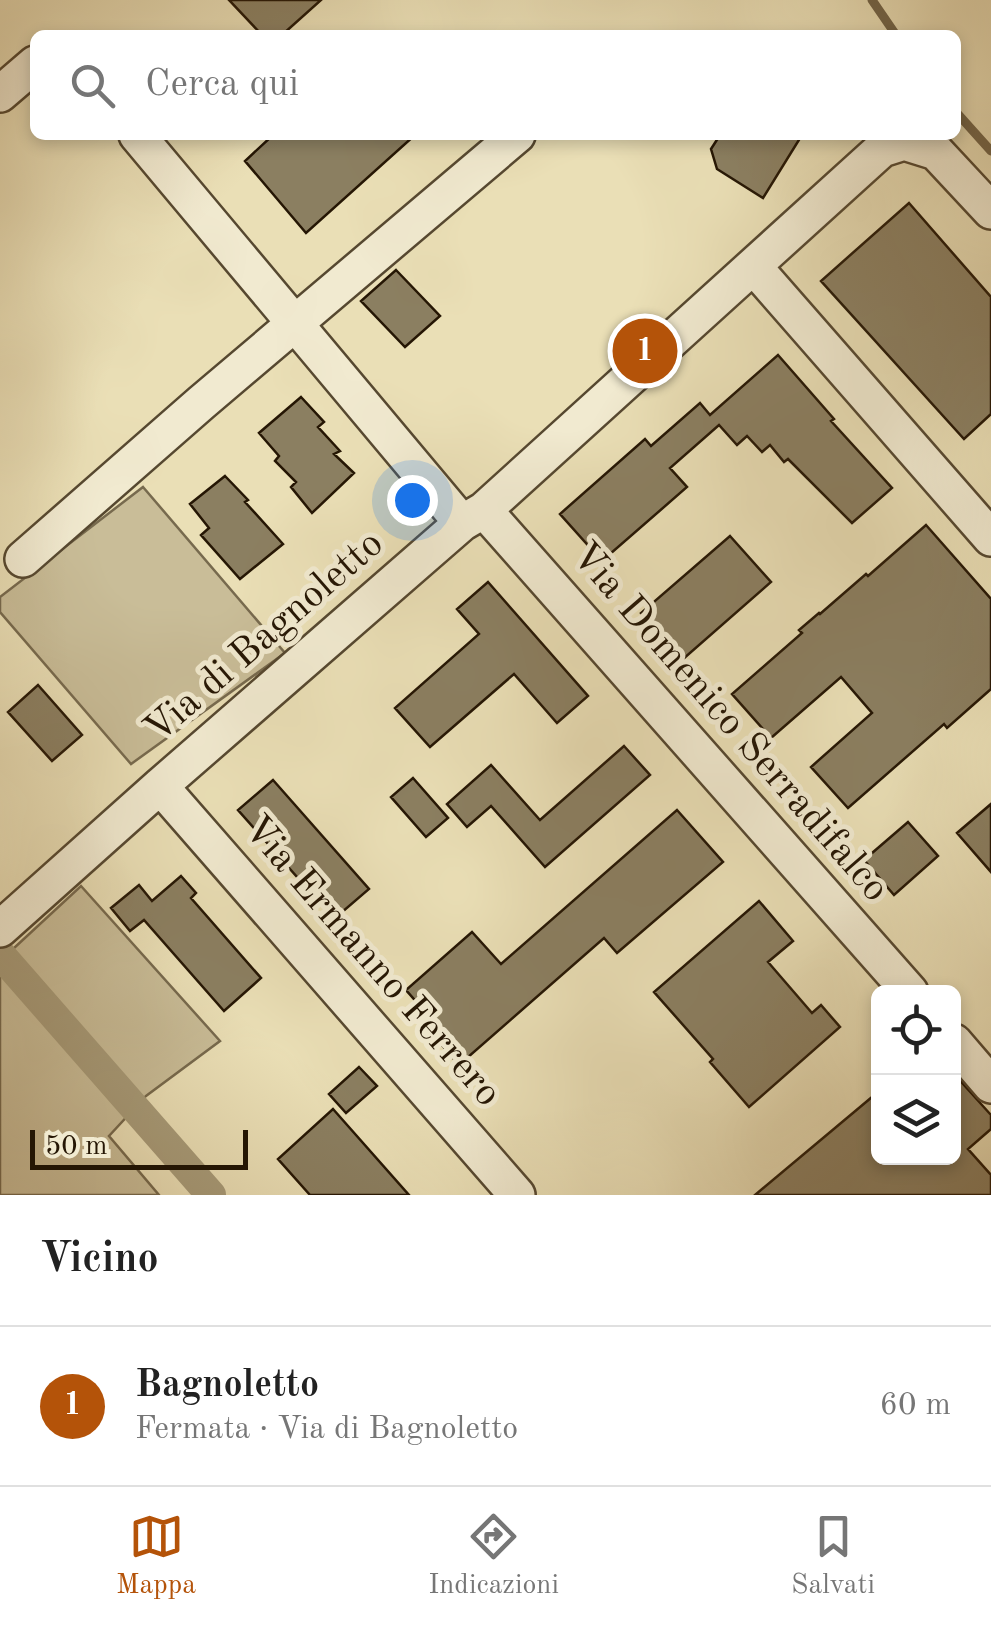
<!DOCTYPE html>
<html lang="it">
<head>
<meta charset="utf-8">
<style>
	body { margin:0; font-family:"Old Standard TT",serif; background:#f6f6f6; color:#222 }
	.controls { position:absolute; right:30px; bottom:30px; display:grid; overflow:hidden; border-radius:15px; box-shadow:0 5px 15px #0003 }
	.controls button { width:90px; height:90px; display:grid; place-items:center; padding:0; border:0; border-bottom:2px solid #e0e0e0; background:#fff; color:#222; font:50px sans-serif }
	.scale { position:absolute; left:30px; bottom:25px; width:218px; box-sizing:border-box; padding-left:10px; border:5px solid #251604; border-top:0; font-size:28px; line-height:35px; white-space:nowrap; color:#251604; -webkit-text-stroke:8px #f1ead0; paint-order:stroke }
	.you { position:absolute; left:412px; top:500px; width:35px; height:35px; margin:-25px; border:8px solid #fff; border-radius:50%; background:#1a73e8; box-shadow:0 0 0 15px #1a73e833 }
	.badge { display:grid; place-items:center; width:65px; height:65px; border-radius:50%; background:#b45309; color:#fff; font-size:32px; font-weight:700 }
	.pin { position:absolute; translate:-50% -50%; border:5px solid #fff; box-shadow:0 2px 10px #0006 }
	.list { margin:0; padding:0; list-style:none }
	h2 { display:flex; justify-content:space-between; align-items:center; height:130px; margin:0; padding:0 40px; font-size:42px }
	h2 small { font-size:32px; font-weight:400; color:#767676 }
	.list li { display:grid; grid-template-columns:65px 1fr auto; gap:30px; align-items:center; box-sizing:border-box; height:160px; padding:0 40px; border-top:2px solid #e0e0e0 }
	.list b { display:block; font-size:38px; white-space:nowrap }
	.list p { margin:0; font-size:32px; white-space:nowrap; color:#767676 }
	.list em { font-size:32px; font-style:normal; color:#767676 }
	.icon { flex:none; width:55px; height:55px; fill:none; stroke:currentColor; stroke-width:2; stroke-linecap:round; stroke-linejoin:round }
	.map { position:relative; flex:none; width:991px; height:1195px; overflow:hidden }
	.search { position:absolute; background:#fff; box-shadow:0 5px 15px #0003; left:30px; right:30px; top:30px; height:110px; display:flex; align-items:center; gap:25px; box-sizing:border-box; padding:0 35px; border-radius:15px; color:#767676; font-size:38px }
	.sheet { height:290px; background:#fff }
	nav { display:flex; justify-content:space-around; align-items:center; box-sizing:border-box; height:140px; border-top:2px solid #e0e0e0; background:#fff; font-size:28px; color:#767676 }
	nav a { display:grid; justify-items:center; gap:5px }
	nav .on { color:#b45309 }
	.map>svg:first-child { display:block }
	.green { fill:#c9bd98; stroke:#776a4e; stroke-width:2.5 }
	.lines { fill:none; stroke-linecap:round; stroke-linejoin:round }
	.stream { stroke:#73664a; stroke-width:9 }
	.canal { stroke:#a79b79; stroke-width:30 }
	.building { fill:#8b7f61; stroke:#251604; stroke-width:2.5 }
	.minor-casing { stroke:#564830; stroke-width:40 }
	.minor { stroke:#f1ead0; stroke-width:35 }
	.labels { text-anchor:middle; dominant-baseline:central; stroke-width:10; stroke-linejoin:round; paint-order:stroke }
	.street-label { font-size:40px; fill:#251604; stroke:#f1ead0 }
</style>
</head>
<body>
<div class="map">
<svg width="991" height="1195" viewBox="0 0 991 1195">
	<rect width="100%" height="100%" fill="#eadfb6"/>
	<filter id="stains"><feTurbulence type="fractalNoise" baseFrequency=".002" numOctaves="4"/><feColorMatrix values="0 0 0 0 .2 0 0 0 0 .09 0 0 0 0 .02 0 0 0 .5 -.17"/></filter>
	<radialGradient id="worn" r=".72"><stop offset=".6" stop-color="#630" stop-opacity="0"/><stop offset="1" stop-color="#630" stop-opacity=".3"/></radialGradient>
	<path class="green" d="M 143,487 L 285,653 L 131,764 L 0,612 L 0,597 Z
		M 81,886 L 220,1041 L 146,1096 L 109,1136 L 159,1195 L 0,1195 L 0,961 Z"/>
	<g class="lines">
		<path class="stream" d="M 872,0 L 896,35
			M 956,112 L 991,151"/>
		<path class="canal" d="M 0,954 L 211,1195"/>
	</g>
	<path class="building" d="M 229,0 L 321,0 L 282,35 L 262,35 Z
		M 273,135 L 415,135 L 306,233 L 245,161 Z
		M 720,135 L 802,135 L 763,198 L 717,169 L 711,149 Z
		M 909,203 L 991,297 L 991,414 L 964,439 L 821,281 Z
		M 396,270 L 440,316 L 405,347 L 361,301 Z
		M 778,355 L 834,419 L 831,421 L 892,488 L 852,523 L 788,459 L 784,462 L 770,445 L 762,452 L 747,436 L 737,445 L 719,425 L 670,468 L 687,487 L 602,561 L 560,514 L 645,439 L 651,446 L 700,403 L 710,415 Z
		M 301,397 L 324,422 L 318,427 L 340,451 L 334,454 L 354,473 L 312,513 L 291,487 L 296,482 L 275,461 L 279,456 L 259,433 Z
		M 225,476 L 248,500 L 245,502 L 283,544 L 240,579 L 201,535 L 209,528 L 190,504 Z
		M 926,525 L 991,599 L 991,689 L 947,728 L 944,724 L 848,808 L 811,767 L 872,713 L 841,677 L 771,738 L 732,694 L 802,633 L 799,630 L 819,613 L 820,614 L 866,574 L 868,576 Z
		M 730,536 L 771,582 L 682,660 L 641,613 Z
		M 488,582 L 588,696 L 557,723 L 514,674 L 430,747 L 395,708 L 479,634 L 457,609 Z
		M 38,685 L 82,735 L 52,761 L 8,712 Z
		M 624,746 L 650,775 L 545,867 L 491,806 L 467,827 L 447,804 L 491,765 L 540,820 Z
		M 413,778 L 448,818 L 426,837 L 391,797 Z
		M 273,780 L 369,889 L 334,919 L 238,810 Z
		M 991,804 L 991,872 L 957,833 Z
		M 677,810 L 723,862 L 617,953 L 604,938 L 459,1065 L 427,1028 L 434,1022 L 406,990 L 472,932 L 501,964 Z
		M 908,822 L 938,856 L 894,895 L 864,860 Z
		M 181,876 L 196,893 L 191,898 L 261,978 L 224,1011 L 144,920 L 130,931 L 111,908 L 139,885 L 152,901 Z
		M 759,901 L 793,941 L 768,962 L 812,1013 L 821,1005 L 840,1027 L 749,1107 L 710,1062 L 713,1059 L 654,992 Z
		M 359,1067 L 377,1086 L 346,1113 L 329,1094 Z
		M 954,1074 L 991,1115 L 991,1129 L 968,1149 L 991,1175 L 991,1195 L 755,1195 L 878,1092 L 878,1158 L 954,1158 Z
		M 333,1109 L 409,1195 L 310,1195 L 278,1159 Z"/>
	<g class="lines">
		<defs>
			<path id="minor" d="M 0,94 L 35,64
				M 137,135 L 462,523
				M 754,267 L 991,538
				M 484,510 L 910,992
				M 23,559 L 201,403 L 517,135
				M 160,786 L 517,1195
				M 0,929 L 160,786 L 462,523 L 484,510 L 882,149 L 904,142 L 936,152 L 991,211
				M 954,1042 L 991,1085"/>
		</defs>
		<use href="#minor" class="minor-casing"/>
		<use href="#minor" class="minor"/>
	</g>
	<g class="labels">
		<g class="street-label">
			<text transform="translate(265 638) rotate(-41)">Via di Bagnoletto</text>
			<text transform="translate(729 723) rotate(49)">Via Domenico Serradifalco</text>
			<text transform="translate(371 962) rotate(49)">Via Ermanno Ferrero</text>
		</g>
	</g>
	<rect width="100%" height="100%" filter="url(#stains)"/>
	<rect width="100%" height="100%" fill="url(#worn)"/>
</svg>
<div class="controls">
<button><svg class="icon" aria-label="locate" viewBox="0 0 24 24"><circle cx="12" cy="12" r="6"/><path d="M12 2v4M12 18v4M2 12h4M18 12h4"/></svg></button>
<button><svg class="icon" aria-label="layers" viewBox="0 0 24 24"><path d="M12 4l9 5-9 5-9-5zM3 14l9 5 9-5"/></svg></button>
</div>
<div class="scale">50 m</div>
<div class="you"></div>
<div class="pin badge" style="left:645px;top:351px">1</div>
<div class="search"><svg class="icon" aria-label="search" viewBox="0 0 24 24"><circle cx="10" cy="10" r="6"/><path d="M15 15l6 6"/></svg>Cerca qui</div>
</div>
<section class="sheet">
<h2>Vicino<small></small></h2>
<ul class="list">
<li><span class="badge">1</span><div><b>Bagnoletto</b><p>Fermata · Via di Bagnoletto</p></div><em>60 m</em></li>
</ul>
</section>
<nav>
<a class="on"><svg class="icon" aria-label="map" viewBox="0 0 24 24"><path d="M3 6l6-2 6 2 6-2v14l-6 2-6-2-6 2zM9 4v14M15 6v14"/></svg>Mappa</a>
<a><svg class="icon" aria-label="directions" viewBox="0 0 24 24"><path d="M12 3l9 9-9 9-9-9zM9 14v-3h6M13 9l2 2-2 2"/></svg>Indicazioni</a>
<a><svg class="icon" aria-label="saved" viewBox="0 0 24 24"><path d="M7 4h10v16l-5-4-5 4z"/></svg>Salvati</a>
</nav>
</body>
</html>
